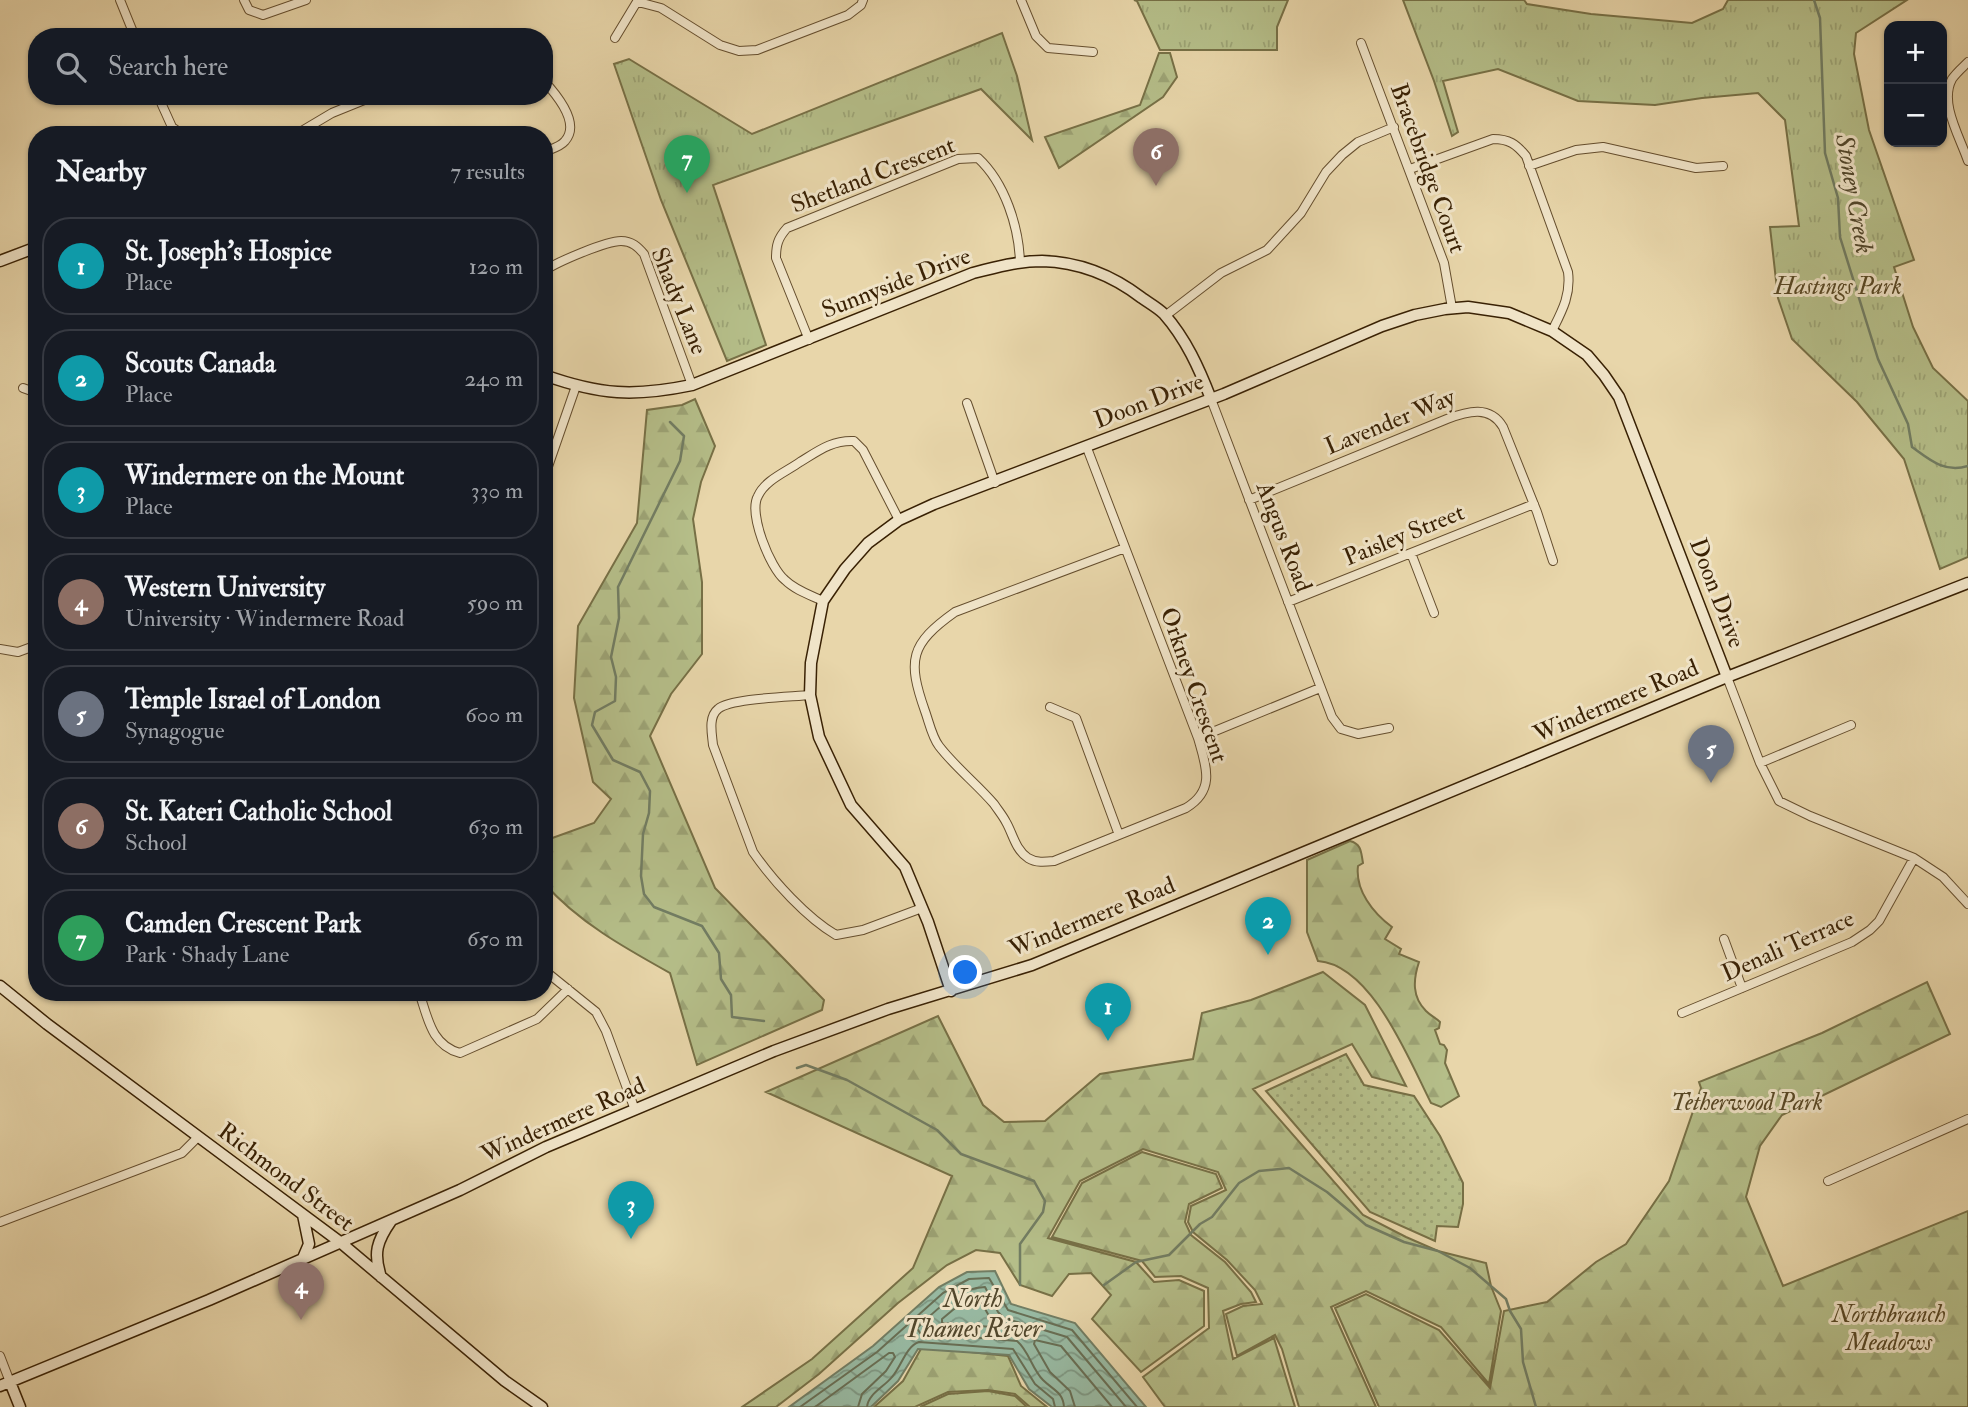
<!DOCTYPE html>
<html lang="en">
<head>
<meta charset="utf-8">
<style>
	body { margin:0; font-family:"IM FELL Double Pica",serif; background:#20242c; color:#f1f3f6 }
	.controls { position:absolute; right:21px; top:21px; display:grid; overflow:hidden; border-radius:14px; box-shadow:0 2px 5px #0004 }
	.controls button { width:63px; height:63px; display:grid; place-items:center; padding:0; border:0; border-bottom:2px solid #363941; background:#171b24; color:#f1f3f6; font:35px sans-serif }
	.you { position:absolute; left:966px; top:973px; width:24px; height:24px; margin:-18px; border:5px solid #fff; border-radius:50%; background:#1a73e8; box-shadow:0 0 0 10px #1a73e833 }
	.badge { display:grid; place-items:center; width:46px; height:46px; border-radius:50%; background:#c59692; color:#fff; font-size:23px; font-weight:700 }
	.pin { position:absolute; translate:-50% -58px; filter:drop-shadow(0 2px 4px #0008) }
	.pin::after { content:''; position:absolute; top:37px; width:24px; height:21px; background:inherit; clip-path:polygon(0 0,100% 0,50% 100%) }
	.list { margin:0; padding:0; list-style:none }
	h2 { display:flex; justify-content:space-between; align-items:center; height:91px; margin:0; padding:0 28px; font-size:30px }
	h2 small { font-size:23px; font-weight:400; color:#9ea1a6 }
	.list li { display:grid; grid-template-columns:46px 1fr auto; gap:21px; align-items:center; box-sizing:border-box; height:98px; margin:0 14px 14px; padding:0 14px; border:2px solid #363941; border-radius:28px }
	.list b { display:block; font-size:26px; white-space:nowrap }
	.list p { margin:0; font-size:23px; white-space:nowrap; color:#9ea1a6 }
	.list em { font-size:23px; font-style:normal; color:#9ea1a6 }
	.icon { flex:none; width:38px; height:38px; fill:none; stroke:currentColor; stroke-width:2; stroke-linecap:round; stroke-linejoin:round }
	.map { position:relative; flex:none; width:1968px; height:1407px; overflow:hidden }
	.search { position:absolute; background:#171b24; box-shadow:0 2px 5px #0004; left:28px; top:28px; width:525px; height:77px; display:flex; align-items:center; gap:18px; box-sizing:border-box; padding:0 24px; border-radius:28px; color:#9ea1a6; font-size:26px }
	.panel { position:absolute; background:#171b24; box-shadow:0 2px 5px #0004; left:28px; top:126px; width:525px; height:875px; border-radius:28px }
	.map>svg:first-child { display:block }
	.grass { fill:url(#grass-dots); stroke:#777046; stroke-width:2 }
	.forest { fill:url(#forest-firs); stroke:#777046; stroke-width:2 }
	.park { fill:url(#park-tufts); stroke:#777046; stroke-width:2 }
	.water { fill:url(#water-waves); stroke:#727d63; stroke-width:2 }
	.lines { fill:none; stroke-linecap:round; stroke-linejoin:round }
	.shore { stroke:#686e54; stroke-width:2 }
	.stream { stroke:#727d63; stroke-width:2.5 }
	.street-casing { stroke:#654e2e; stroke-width:10 }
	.secondary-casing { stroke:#392104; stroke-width:13 }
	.street { stroke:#f0e4c8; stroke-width:8 }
	.secondary { stroke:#f0e4c8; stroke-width:10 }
	.labels { text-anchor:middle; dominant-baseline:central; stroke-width:6; stroke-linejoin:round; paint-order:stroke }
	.street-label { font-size:24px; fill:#392104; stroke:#f0e4c8 }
	.park-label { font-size:24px; font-style:italic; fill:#584825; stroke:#f0e4c8 }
	.water-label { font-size:26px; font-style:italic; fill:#51472c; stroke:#f0e4c8 }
</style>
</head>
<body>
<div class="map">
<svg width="1968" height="1407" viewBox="0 0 1968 1407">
	<defs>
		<pattern id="grass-dots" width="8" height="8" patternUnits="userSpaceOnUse" patternTransform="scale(1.75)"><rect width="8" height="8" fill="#b5be89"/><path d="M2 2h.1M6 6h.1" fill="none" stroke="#9ca375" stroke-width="1.8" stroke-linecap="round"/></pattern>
		<pattern id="forest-firs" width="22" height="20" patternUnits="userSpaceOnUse" patternTransform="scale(1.75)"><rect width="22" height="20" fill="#b5be89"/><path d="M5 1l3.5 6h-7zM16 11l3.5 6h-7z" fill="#9ca375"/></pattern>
		<pattern id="park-tufts" width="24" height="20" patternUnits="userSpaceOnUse" patternTransform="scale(1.75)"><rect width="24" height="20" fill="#b5be89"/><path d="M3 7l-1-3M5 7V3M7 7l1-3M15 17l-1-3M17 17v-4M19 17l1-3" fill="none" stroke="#9ca375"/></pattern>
		<pattern id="water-waves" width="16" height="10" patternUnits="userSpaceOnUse" patternTransform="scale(1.75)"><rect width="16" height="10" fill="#98baa3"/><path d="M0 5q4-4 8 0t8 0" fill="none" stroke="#7d9783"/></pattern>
	</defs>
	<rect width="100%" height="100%" fill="#e8d6aa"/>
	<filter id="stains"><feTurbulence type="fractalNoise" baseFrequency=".00286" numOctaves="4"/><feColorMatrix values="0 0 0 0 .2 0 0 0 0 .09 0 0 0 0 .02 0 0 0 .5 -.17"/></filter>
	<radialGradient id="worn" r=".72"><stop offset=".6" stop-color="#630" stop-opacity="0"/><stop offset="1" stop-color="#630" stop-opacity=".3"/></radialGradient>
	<path class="grass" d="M 1346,1054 L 1364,1085 L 1414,1096 L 1440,1136 L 1463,1183 L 1463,1204 L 1458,1227 L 1437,1226 L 1435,1241 L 1370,1212 L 1266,1091 Z"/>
	<path class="forest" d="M 1159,53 L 1170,53 L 1177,77 L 1163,97 L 1059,168 L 1045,137 L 1140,105 Z
		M 695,399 L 715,446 L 701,482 L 693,519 L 702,582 L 702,654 L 671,694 L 650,736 L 715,888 L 824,1000 L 822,1010 L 697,1065 L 670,973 C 625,948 578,922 544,883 L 544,841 L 594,823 L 611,799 L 593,782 L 574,698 L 578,626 L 637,523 L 647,410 L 682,405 Z
		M 1350,841 C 1362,844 1361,853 1363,863 L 1358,866 C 1355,890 1373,913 1392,927 L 1385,939 L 1401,949 L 1399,954 L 1419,962 C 1413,980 1412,997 1426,1011 C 1431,1016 1436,1018 1440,1022 L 1439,1028 L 1435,1030 L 1440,1044 L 1444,1045 L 1447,1050 L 1445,1063 L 1459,1096 L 1441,1107 L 1431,1103 C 1409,1060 1372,965 1318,961 L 1307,932 L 1307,860 Z
		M 1323,972 L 1365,1005 L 1406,1086 L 1372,1077 L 1352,1044 L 1253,1089 L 1363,1215 L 1406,1237 L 1438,1251 L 1486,1263 L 1491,1286 L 1501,1311 L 1489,1384 L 1441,1327 L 1366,1291 L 1331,1307 L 1376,1407 L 1299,1407 L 1282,1349 L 1275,1335 L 1237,1356 L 1226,1314 L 1243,1306 L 1262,1304 L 1255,1290 L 1227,1260 L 1193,1232 L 1188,1222 L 1191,1206 L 1226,1190 L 1218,1172 L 1143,1149 L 1080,1181 L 1048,1238 L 1136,1262 L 1154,1282 L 1179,1280 L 1204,1291 L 1204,1326 L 1141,1372 L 1092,1319 L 1111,1295 L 1091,1273 L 1069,1274 L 1052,1296 L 1020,1285 L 1000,1253 L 976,1250 L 947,1265 L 898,1303 L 819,1374 L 776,1407 L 742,1407 L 812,1359 L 913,1268 L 952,1176 L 766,1092 L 938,1016 L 983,1105 L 1004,1122 L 1045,1121 L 1100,1074 L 1193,1059 L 1202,1013 L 1251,1000 Z
		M 1927,982 L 1950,1034 L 1782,1115 L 1760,1146 L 1746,1197 L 1783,1286 L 1968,1211 L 1968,1407 L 1379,1407 L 1335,1308 L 1366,1294 L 1439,1330 L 1490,1388 L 1504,1311 L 1547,1302 L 1596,1262 L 1626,1244 L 1669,1181 L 1701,1088 L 1699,1082 L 1822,1033 Z
		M 1142,1152 L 1216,1174 L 1222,1188 L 1189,1204 L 1185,1222 L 1191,1235 L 1225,1262 L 1251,1292 L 1256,1302 L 1241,1304 L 1223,1311 L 1233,1359 L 1274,1338 L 1295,1407 L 1165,1407 L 1143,1377 L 1209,1328 L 1208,1288 L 1181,1276 L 1155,1277 L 1142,1261 L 1052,1237 L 1082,1183 Z
		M 922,1347 L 1008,1356 L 1021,1386 L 1047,1407 L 1030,1407 L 1015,1394 L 988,1390 L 948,1392 L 915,1407 L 874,1407 L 903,1381 Z"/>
	<path class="park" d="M 1134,0 L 1288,0 L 1277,27 L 1277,50 L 1160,50 L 1137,1 Z
		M 1403,0 L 1524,0 L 1527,4 L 1591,14 L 1692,23 L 1723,9 L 1728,0 L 1907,0 L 1856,33 L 1854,54 L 1869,130 L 1914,260 L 1894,267 L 1913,327 L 1933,368 L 1968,401 L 1968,557 L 1940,569 L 1904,459 L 1857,402 L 1792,339 L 1778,298 L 1770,227 L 1799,226 L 1785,120 L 1758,93 L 1702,98 L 1655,105 L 1578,101 L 1498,69 L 1443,81 L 1458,132 L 1452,136 L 1434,81 Z
		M 1002,33 L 1017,76 L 1032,140 L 981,89 L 713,185 L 766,345 L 727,361 L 661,200 L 614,64 L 629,59 L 752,134 Z
		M 988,1391 L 1015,1396 L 1027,1407 L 920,1407 L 948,1394 Z"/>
	<path class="water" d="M 995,1271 L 1011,1304 L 1075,1323 L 1146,1407 L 1052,1407 L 1029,1389 L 1009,1355 L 918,1349 L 898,1381 L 871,1407 L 789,1407 L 873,1346 L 939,1287 L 967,1272 Z"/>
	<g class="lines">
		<path class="shore" d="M 974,1298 L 980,1300 L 993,1323 L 992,1327 L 942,1323 L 942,1319 L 954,1309 Z
			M 800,1407 L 877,1352 L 943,1293 L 969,1279 L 989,1278 L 1008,1310 L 1072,1330 L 1137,1407
			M 815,1407 L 889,1353 L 893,1353 L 895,1357 L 886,1371 L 862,1394 L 858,1407
			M 867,1407 C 868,1394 884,1387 892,1377 C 901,1367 906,1346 919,1342 L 1013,1349 L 1035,1384 L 1053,1399 L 1055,1407
			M 1064,1407 C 1063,1392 1053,1390 1043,1380 C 1032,1369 1029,1351 1017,1341 L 920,1333 L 917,1328 C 936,1310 957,1288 985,1287 L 998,1312 L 1004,1318 L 1067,1337 L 1126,1407
			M 1075,1407 L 1070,1391 L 1050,1372 L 1034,1344 L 1035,1340 L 1061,1346 L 1112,1407"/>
		<path class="stream" d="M 1814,0 L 1820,18 L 1825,153 L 1838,198 L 1840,237 L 1878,359 L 1908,424 L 1912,447 C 1930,460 1944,473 1968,466
			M 670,422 L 684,436 L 680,461 L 618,587 L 619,618 L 611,657 L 616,677 L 615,701 L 595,712 L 592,725 L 613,760 L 640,772 L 650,791 L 649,813 L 643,834 L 641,876 L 644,894 L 654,907 L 702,926 L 719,953 L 721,979 L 731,995 L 732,1017 L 764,1021
			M 797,1068 L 806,1065 L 847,1080 L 937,1130 L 961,1154 L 1034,1181 L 1045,1201 L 1043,1212 L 1020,1244 L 1020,1285
			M 1104,1285 L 1136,1262 L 1169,1255 L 1200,1224 L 1212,1217 L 1239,1183 L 1259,1171 L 1289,1168 L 1327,1192 L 1366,1225 L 1404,1242 L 1438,1251 L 1470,1268 L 1506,1299 L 1510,1311 L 1521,1329 L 1523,1362 L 1536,1407"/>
		<defs>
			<path id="street" d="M 120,0 L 135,37
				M 244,0 L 249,10 L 263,15 L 306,0
				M 1021,0 L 1036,36 L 1048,48 L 1093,52
				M 638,2 L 661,8 L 720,45 L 739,51 L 757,50 L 848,15 L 861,5 L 863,0
				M 615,38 L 638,0
				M 1361,43 L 1444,263 L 1452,308
				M 1968,62 C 1963,67 1956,73 1952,79 C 1939,103 1960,137 1968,161
				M 544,81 C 556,94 581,123 565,141 C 560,147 551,149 544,152
				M 158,96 L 172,127 L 183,135
				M 295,135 L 332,113 L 374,96
				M 1529,166 L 1576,150 L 1603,147 L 1696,168 L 1723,166
				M 1410,169 L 1493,139 C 1509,139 1516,144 1526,156 L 1568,272 C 1571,295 1562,311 1552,331
				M 544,271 C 557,262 606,241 621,241 C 632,241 638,247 644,254 L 692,385
				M 1165,316 L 1221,273 L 1267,250 L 1301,213 L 1326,172 L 1342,155 L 1358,142 L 1394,127
				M 809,340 L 776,258 C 776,245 778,238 787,228 L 958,159 L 978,158 C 1005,183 1019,227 1020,263
				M 23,388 L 37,393
				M 1211,399 L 1332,717 L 1341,729 L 1358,734 L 1389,728
				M 967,403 L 995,483
				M 1087,448 L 1198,738 C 1206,766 1216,790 1186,808 L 1054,861 C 1045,862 1036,863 1028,858 C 1015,849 1013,834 1006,822 C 1003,816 998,810 994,804 C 977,784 955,767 939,746 C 932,737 929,722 925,711 C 907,660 910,644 955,612 L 1125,548
				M 544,478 L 576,386
				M 1249,500 L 1447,419 C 1468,411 1490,405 1503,427 L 1537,512 L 1553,561
				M 1411,553 L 1434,613
				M 823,601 C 810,595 795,590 785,580 C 770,568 748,513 758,496 C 765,480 786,472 800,462 C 818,451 832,440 854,441 L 863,450 L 899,520
				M 1288,602 L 1534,504
				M 0,649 L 18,652 L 37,645
				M 1727,677 L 1760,763 L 1779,801 L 1810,816 L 1914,858 L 1943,877 L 1968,904
				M 810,695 C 791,697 731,698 718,709 C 708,717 712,734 713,745 L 753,852 C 773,881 807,918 836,935 L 863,930 L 922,908
				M 1050,707 L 1076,718 L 1119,835
				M 1198,738 L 1320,688
				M 1760,763 L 1851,725
				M 1724,939 L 1742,988
				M 544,970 L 596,1012 L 606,1031 L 635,1110
				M 419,992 C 428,1018 431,1045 460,1053 L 537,1019 L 568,989
				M 1682,1013 L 1852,942 L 1870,930 L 1879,921 L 1914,858
				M 1828,1181 L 1968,1119
				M 0,1222 L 182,1153 L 198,1137
				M 0,1356 L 10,1382"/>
			<path id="secondary" d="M 0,261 L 37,247
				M 544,375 C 600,395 634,397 692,385 L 973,273 C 996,267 1019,261 1042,261 C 1080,262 1112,275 1142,298 C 1149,303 1158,308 1164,314 C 1186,339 1199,368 1211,399
				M 0,986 L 47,1024 L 340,1242 L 505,1381 L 542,1407
				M 951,991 L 928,922 L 905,867 L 851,805 L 819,737 L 810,695 L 811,663 L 823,601 L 845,569 L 868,543 L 899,520 L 934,504 L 1224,394 L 1382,326 L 1415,315 L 1445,309 L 1468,307 L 1509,313 L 1552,331 L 1587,355 L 1604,375 L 1619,397 L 1727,677
				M 303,1258 L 309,1244 L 303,1215
				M 381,1277 C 373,1253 377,1241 391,1221
				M 10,1382 L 20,1407
				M 0,1386 L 209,1300 L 460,1190 L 546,1147 L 774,1051 L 888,1009 L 1032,965 L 1727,677 L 1968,583"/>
		</defs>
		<use href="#street" class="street-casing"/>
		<use href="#secondary" class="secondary-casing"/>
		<use href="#street" class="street"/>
		<use href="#secondary" class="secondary"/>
	</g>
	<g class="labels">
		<g class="street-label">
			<text transform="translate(1428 168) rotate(70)">Bracebridge Court</text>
			<text transform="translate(873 175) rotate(-21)">Shetland Crescent</text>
			<text transform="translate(896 283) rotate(-21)">Sunnyside Drive</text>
			<text transform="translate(679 301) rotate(68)">Shady Lane</text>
			<text transform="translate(1149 401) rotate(-21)">Doon Drive</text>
			<text transform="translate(1390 422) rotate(-22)">Lavender Way</text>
			<text transform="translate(1404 535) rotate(-22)">Paisley Street</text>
			<text transform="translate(1284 537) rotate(69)">Angus Road</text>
			<text transform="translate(1717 593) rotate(69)">Doon Drive</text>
			<text transform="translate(1194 685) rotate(71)">Orkney Crescent</text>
			<text transform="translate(1616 701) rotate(-23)">Windermere Road</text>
			<text transform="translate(1092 917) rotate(-22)">Windermere Road</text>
			<text transform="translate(1788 946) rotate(-24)">Denali Terrace</text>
			<text transform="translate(563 1120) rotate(-24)">Windermere Road</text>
			<text transform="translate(286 1177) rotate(37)">Richmond Street</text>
		</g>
		<g class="park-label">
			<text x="1838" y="286">Hastings Park</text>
			<text x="1747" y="1102">Tetherwood Park</text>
			<text x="1889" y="1314">Northbranch<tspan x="1889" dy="28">Meadows</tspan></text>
		</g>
		<g class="water-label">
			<text transform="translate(1854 194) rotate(80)">Stoney Creek</text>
			<text x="973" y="1299">North<tspan x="973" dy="30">Thames River</tspan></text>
		</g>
	</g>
	<rect width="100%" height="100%" filter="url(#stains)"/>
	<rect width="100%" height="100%" fill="url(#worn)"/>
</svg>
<div class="controls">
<button>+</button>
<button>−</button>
</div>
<div class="you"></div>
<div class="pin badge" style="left:1108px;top:1041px;background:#0f9aa8">1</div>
<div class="pin badge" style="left:1268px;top:955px;background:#0f9aa8">2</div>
<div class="pin badge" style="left:631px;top:1239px;background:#0f9aa8">3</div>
<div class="pin badge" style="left:301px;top:1320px;background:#8d6e63">4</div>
<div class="pin badge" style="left:1711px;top:783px;background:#6b7280">5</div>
<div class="pin badge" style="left:1156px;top:186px;background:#8d6e63">6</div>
<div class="pin badge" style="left:687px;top:193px;background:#2e9e5b">7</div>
<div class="search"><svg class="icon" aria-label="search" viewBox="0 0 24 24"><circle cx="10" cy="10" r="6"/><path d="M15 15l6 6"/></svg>Search here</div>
<section class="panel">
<h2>Nearby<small>7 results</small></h2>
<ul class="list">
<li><span class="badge" style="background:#0f9aa8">1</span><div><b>St. Joseph's Hospice</b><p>Place</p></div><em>120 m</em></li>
<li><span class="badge" style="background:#0f9aa8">2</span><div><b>Scouts Canada</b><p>Place</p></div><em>240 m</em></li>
<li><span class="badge" style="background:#0f9aa8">3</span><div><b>Windermere on the Mount</b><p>Place</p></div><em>330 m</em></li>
<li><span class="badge" style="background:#8d6e63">4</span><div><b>Western University</b><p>University · Windermere Road</p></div><em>590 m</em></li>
<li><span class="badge" style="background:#6b7280">5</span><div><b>Temple Israel of London</b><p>Synagogue</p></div><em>600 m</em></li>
<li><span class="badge" style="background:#8d6e63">6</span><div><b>St. Kateri Catholic School</b><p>School</p></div><em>630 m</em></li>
<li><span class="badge" style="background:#2e9e5b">7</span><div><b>Camden Crescent Park</b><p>Park · Shady Lane</p></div><em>650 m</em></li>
</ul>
</section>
</div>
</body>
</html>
